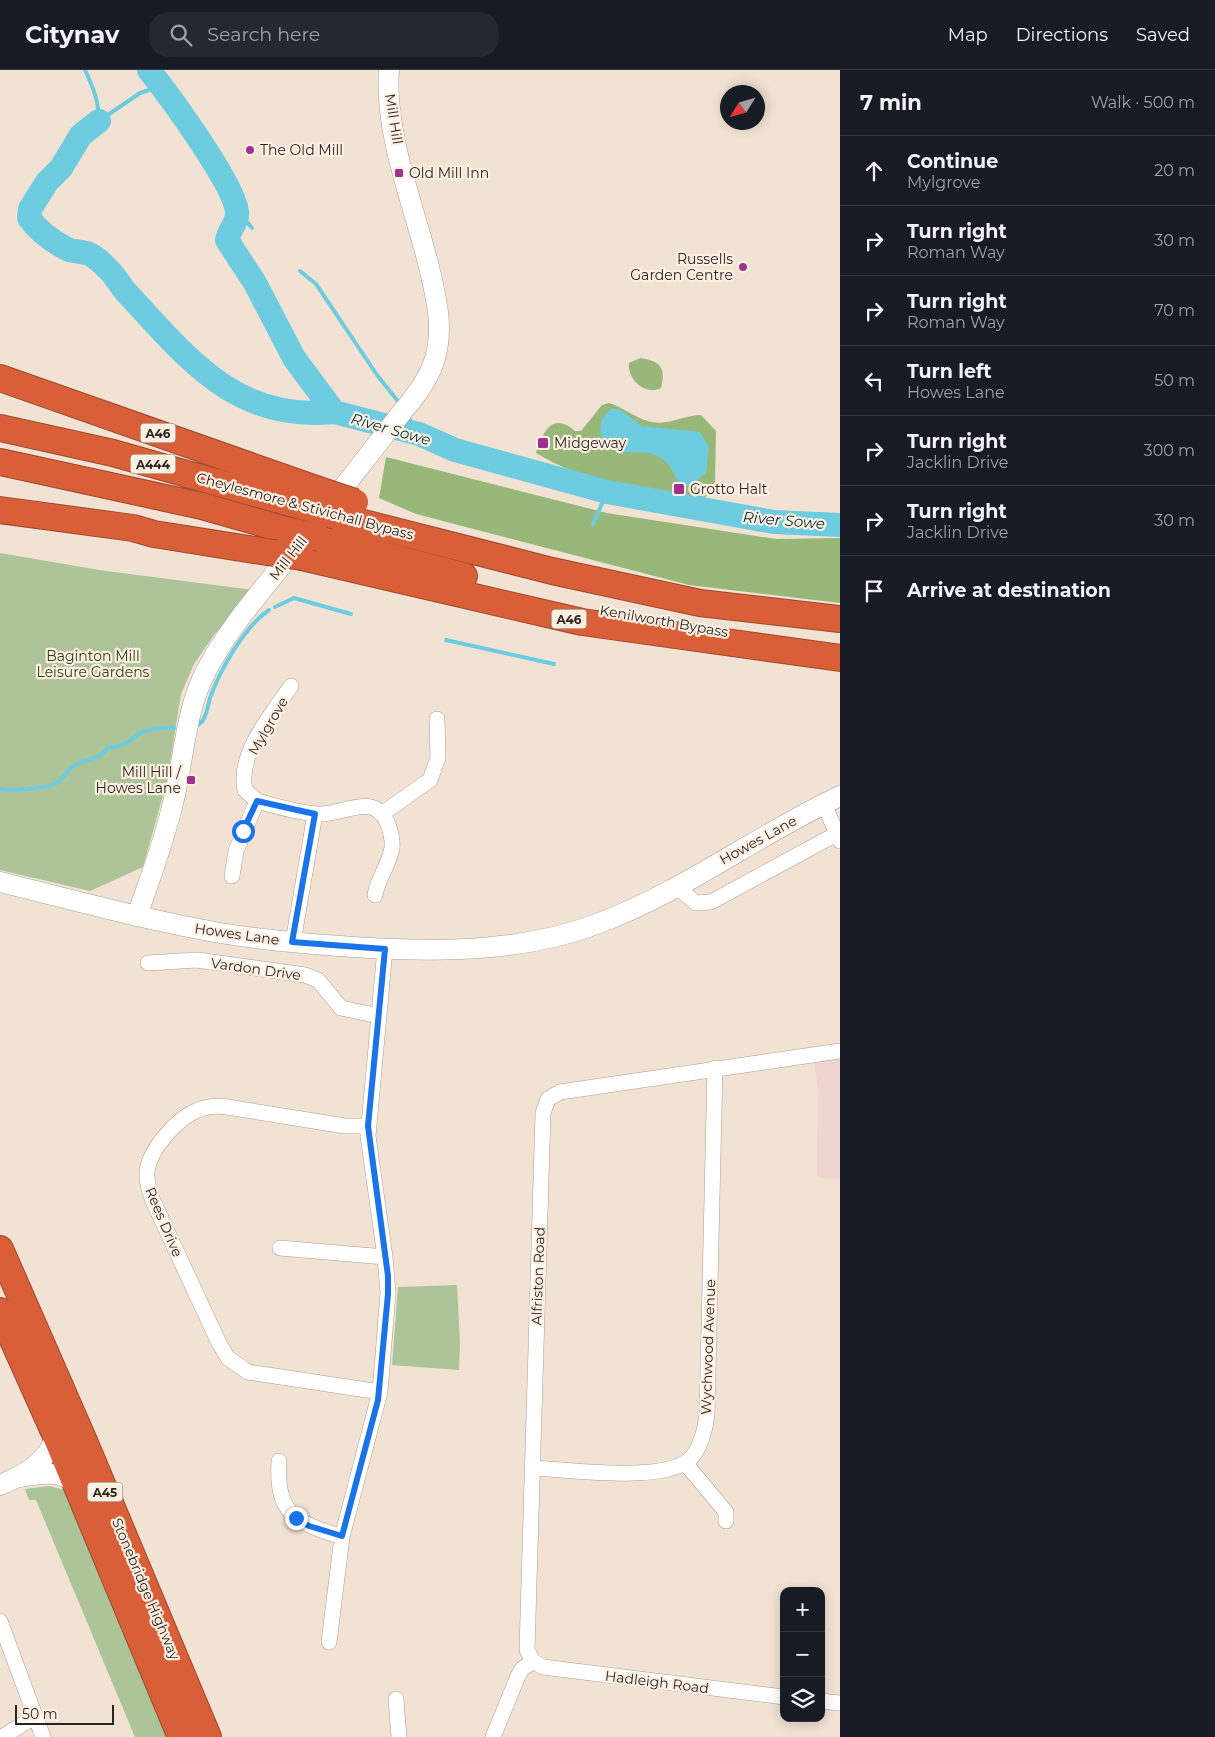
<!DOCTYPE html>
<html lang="en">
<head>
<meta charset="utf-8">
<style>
	body { margin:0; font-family:Montserrat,sans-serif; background:#242831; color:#f1f3f6 }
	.controls { position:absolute; right:15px; bottom:15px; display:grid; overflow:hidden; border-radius:10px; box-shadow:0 2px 12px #0003 }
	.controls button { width:45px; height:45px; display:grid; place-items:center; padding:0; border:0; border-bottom:1px solid #363941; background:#171b24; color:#f1f3f6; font:25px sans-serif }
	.compass { position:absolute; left:720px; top:15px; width:45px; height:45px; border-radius:50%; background:#171b24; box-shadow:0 2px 12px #0003; rotate:233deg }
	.scale { position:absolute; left:15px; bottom:12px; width:99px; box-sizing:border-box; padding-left:5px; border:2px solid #2a251f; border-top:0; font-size:14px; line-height:18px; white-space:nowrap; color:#2a251f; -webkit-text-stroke:4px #fdf0e3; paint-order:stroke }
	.stop { position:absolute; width:15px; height:15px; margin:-11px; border:4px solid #1a73e8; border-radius:50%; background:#fff }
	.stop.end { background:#1a73e8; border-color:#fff; box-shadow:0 1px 5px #0008 }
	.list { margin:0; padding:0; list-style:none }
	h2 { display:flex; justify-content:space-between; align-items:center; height:65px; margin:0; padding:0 20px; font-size:21px }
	h2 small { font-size:16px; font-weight:400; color:#9ea1a6 }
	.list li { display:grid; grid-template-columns:32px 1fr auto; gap:15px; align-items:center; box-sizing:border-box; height:70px; padding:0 20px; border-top:1px solid #363941 }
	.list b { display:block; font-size:19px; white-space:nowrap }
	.list p { margin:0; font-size:16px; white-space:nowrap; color:#9ea1a6 }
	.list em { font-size:16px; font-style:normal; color:#9ea1a6 }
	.icon { flex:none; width:28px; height:28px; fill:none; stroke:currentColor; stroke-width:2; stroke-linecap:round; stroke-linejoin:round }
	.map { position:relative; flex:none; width:840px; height:1667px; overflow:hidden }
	header { display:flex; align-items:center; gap:30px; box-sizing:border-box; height:70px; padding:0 25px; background:#171b24; border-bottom:1px solid #363941 }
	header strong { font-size:24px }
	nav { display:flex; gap:28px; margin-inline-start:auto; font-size:18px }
	.search { width:350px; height:45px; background:#242831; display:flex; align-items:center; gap:12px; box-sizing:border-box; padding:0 18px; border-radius:20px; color:#9ea1a6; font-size:19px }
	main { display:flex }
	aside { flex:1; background:#171b24 }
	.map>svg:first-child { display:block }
	.commercial { fill:#eed5cf }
	.green { fill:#acc497 }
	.forest { fill:#98b879 }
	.water { fill:#6dcce0 }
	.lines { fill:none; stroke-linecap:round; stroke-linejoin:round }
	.stream { stroke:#6dcce0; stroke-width:4 }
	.river { stroke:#6dcce0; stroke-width:24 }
	.street-casing { stroke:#ac9d8e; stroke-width:16 }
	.secondary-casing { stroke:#ac9d8e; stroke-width:21 }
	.highway-casing { stroke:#9b4b2f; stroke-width:28 }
	.street { stroke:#fff; stroke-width:15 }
	.secondary { stroke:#fff; stroke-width:20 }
	.highway { stroke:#d85f38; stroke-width:26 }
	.highway-bridge-casing { stroke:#9b4b2f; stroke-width:28; stroke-linecap:butt }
	.highway-bridge { stroke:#d85f38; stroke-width:26 }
	.route { stroke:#1a73e8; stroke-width:6 }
	.poi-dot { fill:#a0318f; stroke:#fdf0e3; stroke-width:2 }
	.labels { text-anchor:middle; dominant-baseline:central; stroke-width:4.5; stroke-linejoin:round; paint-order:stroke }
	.shield { fill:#fdf0e3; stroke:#69625a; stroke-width:1 }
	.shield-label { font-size:12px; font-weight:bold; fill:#2a251f }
	.street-label { font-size:14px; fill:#2a251f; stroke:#fdf0e3 }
	.poi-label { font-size:14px; fill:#2a251f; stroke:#fdf0e3; text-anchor:start }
	.park-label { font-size:14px; fill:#2d4215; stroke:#fdf0e3 }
	.water-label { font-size:15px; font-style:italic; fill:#03323b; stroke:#fdf0e3 }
</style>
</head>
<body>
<header>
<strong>Citynav</strong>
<div class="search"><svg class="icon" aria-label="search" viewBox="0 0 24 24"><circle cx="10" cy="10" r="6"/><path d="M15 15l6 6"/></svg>Search here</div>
<nav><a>Map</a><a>Directions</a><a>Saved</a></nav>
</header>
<main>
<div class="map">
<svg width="840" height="1667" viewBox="0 0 840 1667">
	<rect width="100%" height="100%" fill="#f2e2d3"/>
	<path class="commercial" d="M 840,984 L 840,1109 L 821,1108 L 817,1105 L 818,1017 L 813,988 Z"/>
	<path class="green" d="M 0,483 L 99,500 L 253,520 L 214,565 L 194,594 L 181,624 L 167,711 L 143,797 L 90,821 L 0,800 Z
		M 457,1215 L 460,1272 L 459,1300 L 392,1295 L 398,1217 Z
		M 49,1416 L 65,1420 L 167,1667 L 135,1667 L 36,1430 L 29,1430 L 25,1419 Z"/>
	<path class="forest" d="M 640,288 C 661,291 666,298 661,318 C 645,326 627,309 629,293 Z
		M 609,333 C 623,337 633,347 648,351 C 667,357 683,345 701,345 L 716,361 L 715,412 L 705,428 C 649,419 586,414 536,383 C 543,363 551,341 575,361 L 581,361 L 602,335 Z
		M 386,387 L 607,443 L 776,469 L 840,468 L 840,533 L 689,515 L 416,444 L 379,428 Z"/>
	<path class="water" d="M 611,339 L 619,339 L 642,356 L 700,362 L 709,377 L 706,403 L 690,416 L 681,415 C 675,408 673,399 666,392 C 648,374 621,390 604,375 C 599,360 598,349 611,339 Z"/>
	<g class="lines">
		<path class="stream" d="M 85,0 C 93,17 99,32 99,51
			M 99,51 L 140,23 L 161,16
			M 237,140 L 252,158
			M 300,201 L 316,214 L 377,305 L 401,335
			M 407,345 L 419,364
			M 593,454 L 607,422
			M 275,537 L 294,528 L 351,544
			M 446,570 L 554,594
			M 194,656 C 198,655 201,654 203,650 C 207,644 208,635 210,628 C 220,600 244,557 269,540
			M 0,719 C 10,722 50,718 58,712 C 65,707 67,699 75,695 C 90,686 96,694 108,677 C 117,677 127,674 134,668 C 136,667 137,664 140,663 C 146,659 167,657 174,658"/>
		<path class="river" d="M 149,0 C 168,24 235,115 237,142 C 238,153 229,159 227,170 L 255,213 L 294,288 L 334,342 L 419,364 L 455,380 L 607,422 L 774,452 L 840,455
			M 99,51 L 81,65 L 61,98 L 47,112 L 30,139 L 29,148 C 38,161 52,171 67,179 C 73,182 82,181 89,184 C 95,186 102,193 107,198 C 114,204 119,214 126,222 C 187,287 234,352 334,342"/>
		<defs>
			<path id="street" d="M 257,731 C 277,736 298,743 318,744 C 341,746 373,721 387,752 C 390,758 393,771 392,778 C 389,795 378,808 375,825
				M 824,734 L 840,771
				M 383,743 L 430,710 L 438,688 L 437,649
				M 232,806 L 236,781 L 257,731 L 245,720 C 237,684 272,644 291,616
				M 677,817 L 696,833 L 711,832 L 840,762
				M 293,872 L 315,744
				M 148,893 L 197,890 L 305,905 L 318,910 L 341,938 L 379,946
				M 368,1056 L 345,1056 L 221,1036 C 213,1036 205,1037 198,1040 C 177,1048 150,1079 147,1101 C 146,1112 149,1121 153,1131 L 219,1273 L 228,1288 L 248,1302 L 380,1322
				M 280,1178 L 385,1187
				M 279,1391 C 276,1445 295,1452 342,1467
				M 685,1393 L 726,1442 L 726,1451
				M 532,1398 C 568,1399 666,1414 691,1388 C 701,1377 705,1360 707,1345 L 715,998
				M 0,1551 L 43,1667
				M 329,1572 L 342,1467 L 380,1322 L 388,1223 L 385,1187 L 368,1066 L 385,879
				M 784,1627 L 543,1597 L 533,1591 L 527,1580 L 543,1043 L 548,1029 L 560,1022 L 840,981
				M 396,1629 L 399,1667
				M 821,1631 L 840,1633
				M 2,1667 L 36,1646
				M 493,1667 L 518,1606 L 522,1599 L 533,1591"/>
			<path id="secondary" d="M 328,437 C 351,408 373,379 396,350 C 409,333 424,317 432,297 C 446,263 436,226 428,193 C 413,133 384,62 389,0
				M 0,812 C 73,830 146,850 220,863 C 269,871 320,875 370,878 C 447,882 524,881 597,854 C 683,822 757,765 840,726
				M 137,846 C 150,808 164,772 173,733 C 184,690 185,641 206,601 C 229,556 267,515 298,475
				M 20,1407 C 39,1404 60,1399 76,1414
				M 0,1415 C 24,1405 48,1392 56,1366"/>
			<path id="highway" d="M 0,308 L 316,419
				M 0,358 L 113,383 L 304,437
				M 0,392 L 202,436 L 286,460
				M 0,440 L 133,458 L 154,464 L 267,482
				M 336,446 L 552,501 L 700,533 L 840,549
				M 319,468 L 464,506
				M 302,487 L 582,552 L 840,588
				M 0,1179 L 84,1371 L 208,1667
				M 0,1241 L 56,1366 L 181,1667"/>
		</defs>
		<use href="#street" class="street-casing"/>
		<use href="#secondary" class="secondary-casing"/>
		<use href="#highway" class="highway-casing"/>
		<use href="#street" class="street"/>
		<use href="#secondary" class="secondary"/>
		<use href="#highway" class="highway"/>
		<defs>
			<path id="highway-bridge" d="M 316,419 L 355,432
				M 304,437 L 336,446
				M 286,460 L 319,468
				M 267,482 L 302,487"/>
		</defs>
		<use href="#highway-bridge" class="highway-bridge-casing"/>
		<use href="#highway-bridge" class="highway-bridge"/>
	</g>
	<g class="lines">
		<path class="route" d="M 243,761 L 257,731 L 315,744 L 292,872 L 385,879 L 368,1056 L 388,1206 L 388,1224 L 378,1330 L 342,1466 L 309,1456 L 296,1448"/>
	</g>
	<g class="poi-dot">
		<circle cx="250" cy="80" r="5"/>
		<rect x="394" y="98" width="10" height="10" rx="2.5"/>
		<circle cx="743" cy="197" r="5"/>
		<rect x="537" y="367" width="12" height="12" rx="2.5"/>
		<rect x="673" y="413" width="12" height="12" rx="2.5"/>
		<rect x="186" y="705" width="10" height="10" rx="2.5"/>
	</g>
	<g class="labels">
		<g class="shield">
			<rect x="140.5" y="353.5" width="35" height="19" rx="4"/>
			<rect x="130.5" y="384.5" width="45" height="19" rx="4"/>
			<rect x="551.5" y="539.5" width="35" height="19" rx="4"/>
			<rect x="87.5" y="1412.5" width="35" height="19" rx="4"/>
		</g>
		<g class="shield-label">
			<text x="158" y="363">A46</text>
			<text x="153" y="394">A444</text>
			<text x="569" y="549">A46</text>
			<text x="105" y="1422">A45</text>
		</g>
		<g class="street-label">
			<text transform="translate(394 49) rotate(81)">Mill Hill</text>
			<text transform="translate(305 436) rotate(15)">Cheylesmore &amp; Stivichall Bypass</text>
			<text transform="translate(288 488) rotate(-52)">Mill Hill</text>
			<text transform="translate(664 551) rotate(10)">Kenilworth Bypass</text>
			<text transform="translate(268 656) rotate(-60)">Mylgrove</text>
			<text transform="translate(758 770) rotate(-29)">Howes Lane</text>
			<text transform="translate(237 864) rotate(8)">Howes Lane</text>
			<text transform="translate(256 899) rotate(8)">Vardon Drive</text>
			<text transform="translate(164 1152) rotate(67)">Rees Drive</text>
			<text transform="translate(538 1206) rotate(-88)">Alfriston Road</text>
			<text transform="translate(708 1277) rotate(-88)">Wychwood Avenue</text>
			<text transform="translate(146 1519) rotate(67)">Stonebridge Highway</text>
			<text transform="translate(657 1612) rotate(7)">Hadleigh Road</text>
		</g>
		<g class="poi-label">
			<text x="260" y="80">The Old Mill</text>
			<text x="409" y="103">Old Mill Inn</text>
			<text x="733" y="189" text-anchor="end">Russells<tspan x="733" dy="16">Garden Centre</tspan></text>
			<text x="554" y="373">Midgeway</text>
			<text x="690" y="419">Grotto Halt</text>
			<text x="181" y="702" text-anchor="end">Mill Hill /<tspan x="181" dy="16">Howes Lane</tspan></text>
		</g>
		<g class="park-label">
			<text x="93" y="586">Baginton Mill<tspan x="93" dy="16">Leisure Gardens</tspan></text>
		</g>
		<g class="water-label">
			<text transform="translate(391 359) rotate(16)">River Sowe</text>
			<text transform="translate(784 450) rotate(5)">River Sowe</text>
		</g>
	</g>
</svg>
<div class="controls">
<button>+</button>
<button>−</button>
<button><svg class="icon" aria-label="layers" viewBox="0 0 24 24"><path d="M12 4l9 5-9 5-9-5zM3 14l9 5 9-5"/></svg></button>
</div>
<svg class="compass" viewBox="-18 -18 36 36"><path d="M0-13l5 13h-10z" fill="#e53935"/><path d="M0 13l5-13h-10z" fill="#9ea1a6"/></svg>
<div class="scale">50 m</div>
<div class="stop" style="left:243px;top:761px"></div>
<div class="stop end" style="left:296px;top:1448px"></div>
</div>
<aside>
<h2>7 min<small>Walk · 500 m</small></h2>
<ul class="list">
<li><svg class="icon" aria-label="ahead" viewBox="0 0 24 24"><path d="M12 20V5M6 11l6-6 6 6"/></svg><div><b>Continue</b><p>Mylgrove</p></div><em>20 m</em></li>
<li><svg class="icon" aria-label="right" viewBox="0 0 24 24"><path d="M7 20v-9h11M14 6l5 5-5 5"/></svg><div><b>Turn right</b><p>Roman Way</p></div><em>30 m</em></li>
<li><svg class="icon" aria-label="right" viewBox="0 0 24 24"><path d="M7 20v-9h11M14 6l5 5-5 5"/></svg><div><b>Turn right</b><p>Roman Way</p></div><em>70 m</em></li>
<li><svg class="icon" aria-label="left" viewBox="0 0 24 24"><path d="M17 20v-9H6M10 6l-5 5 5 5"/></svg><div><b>Turn left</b><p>Howes Lane</p></div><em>50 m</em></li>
<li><svg class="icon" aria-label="right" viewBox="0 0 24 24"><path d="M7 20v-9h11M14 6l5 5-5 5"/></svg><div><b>Turn right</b><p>Jacklin Drive</p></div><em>300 m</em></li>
<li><svg class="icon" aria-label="right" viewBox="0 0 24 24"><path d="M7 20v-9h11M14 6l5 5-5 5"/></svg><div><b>Turn right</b><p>Jacklin Drive</p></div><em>30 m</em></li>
<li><svg class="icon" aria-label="arrive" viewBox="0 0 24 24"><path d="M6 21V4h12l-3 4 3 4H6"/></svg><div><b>Arrive at destination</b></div></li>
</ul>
</aside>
</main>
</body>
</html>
